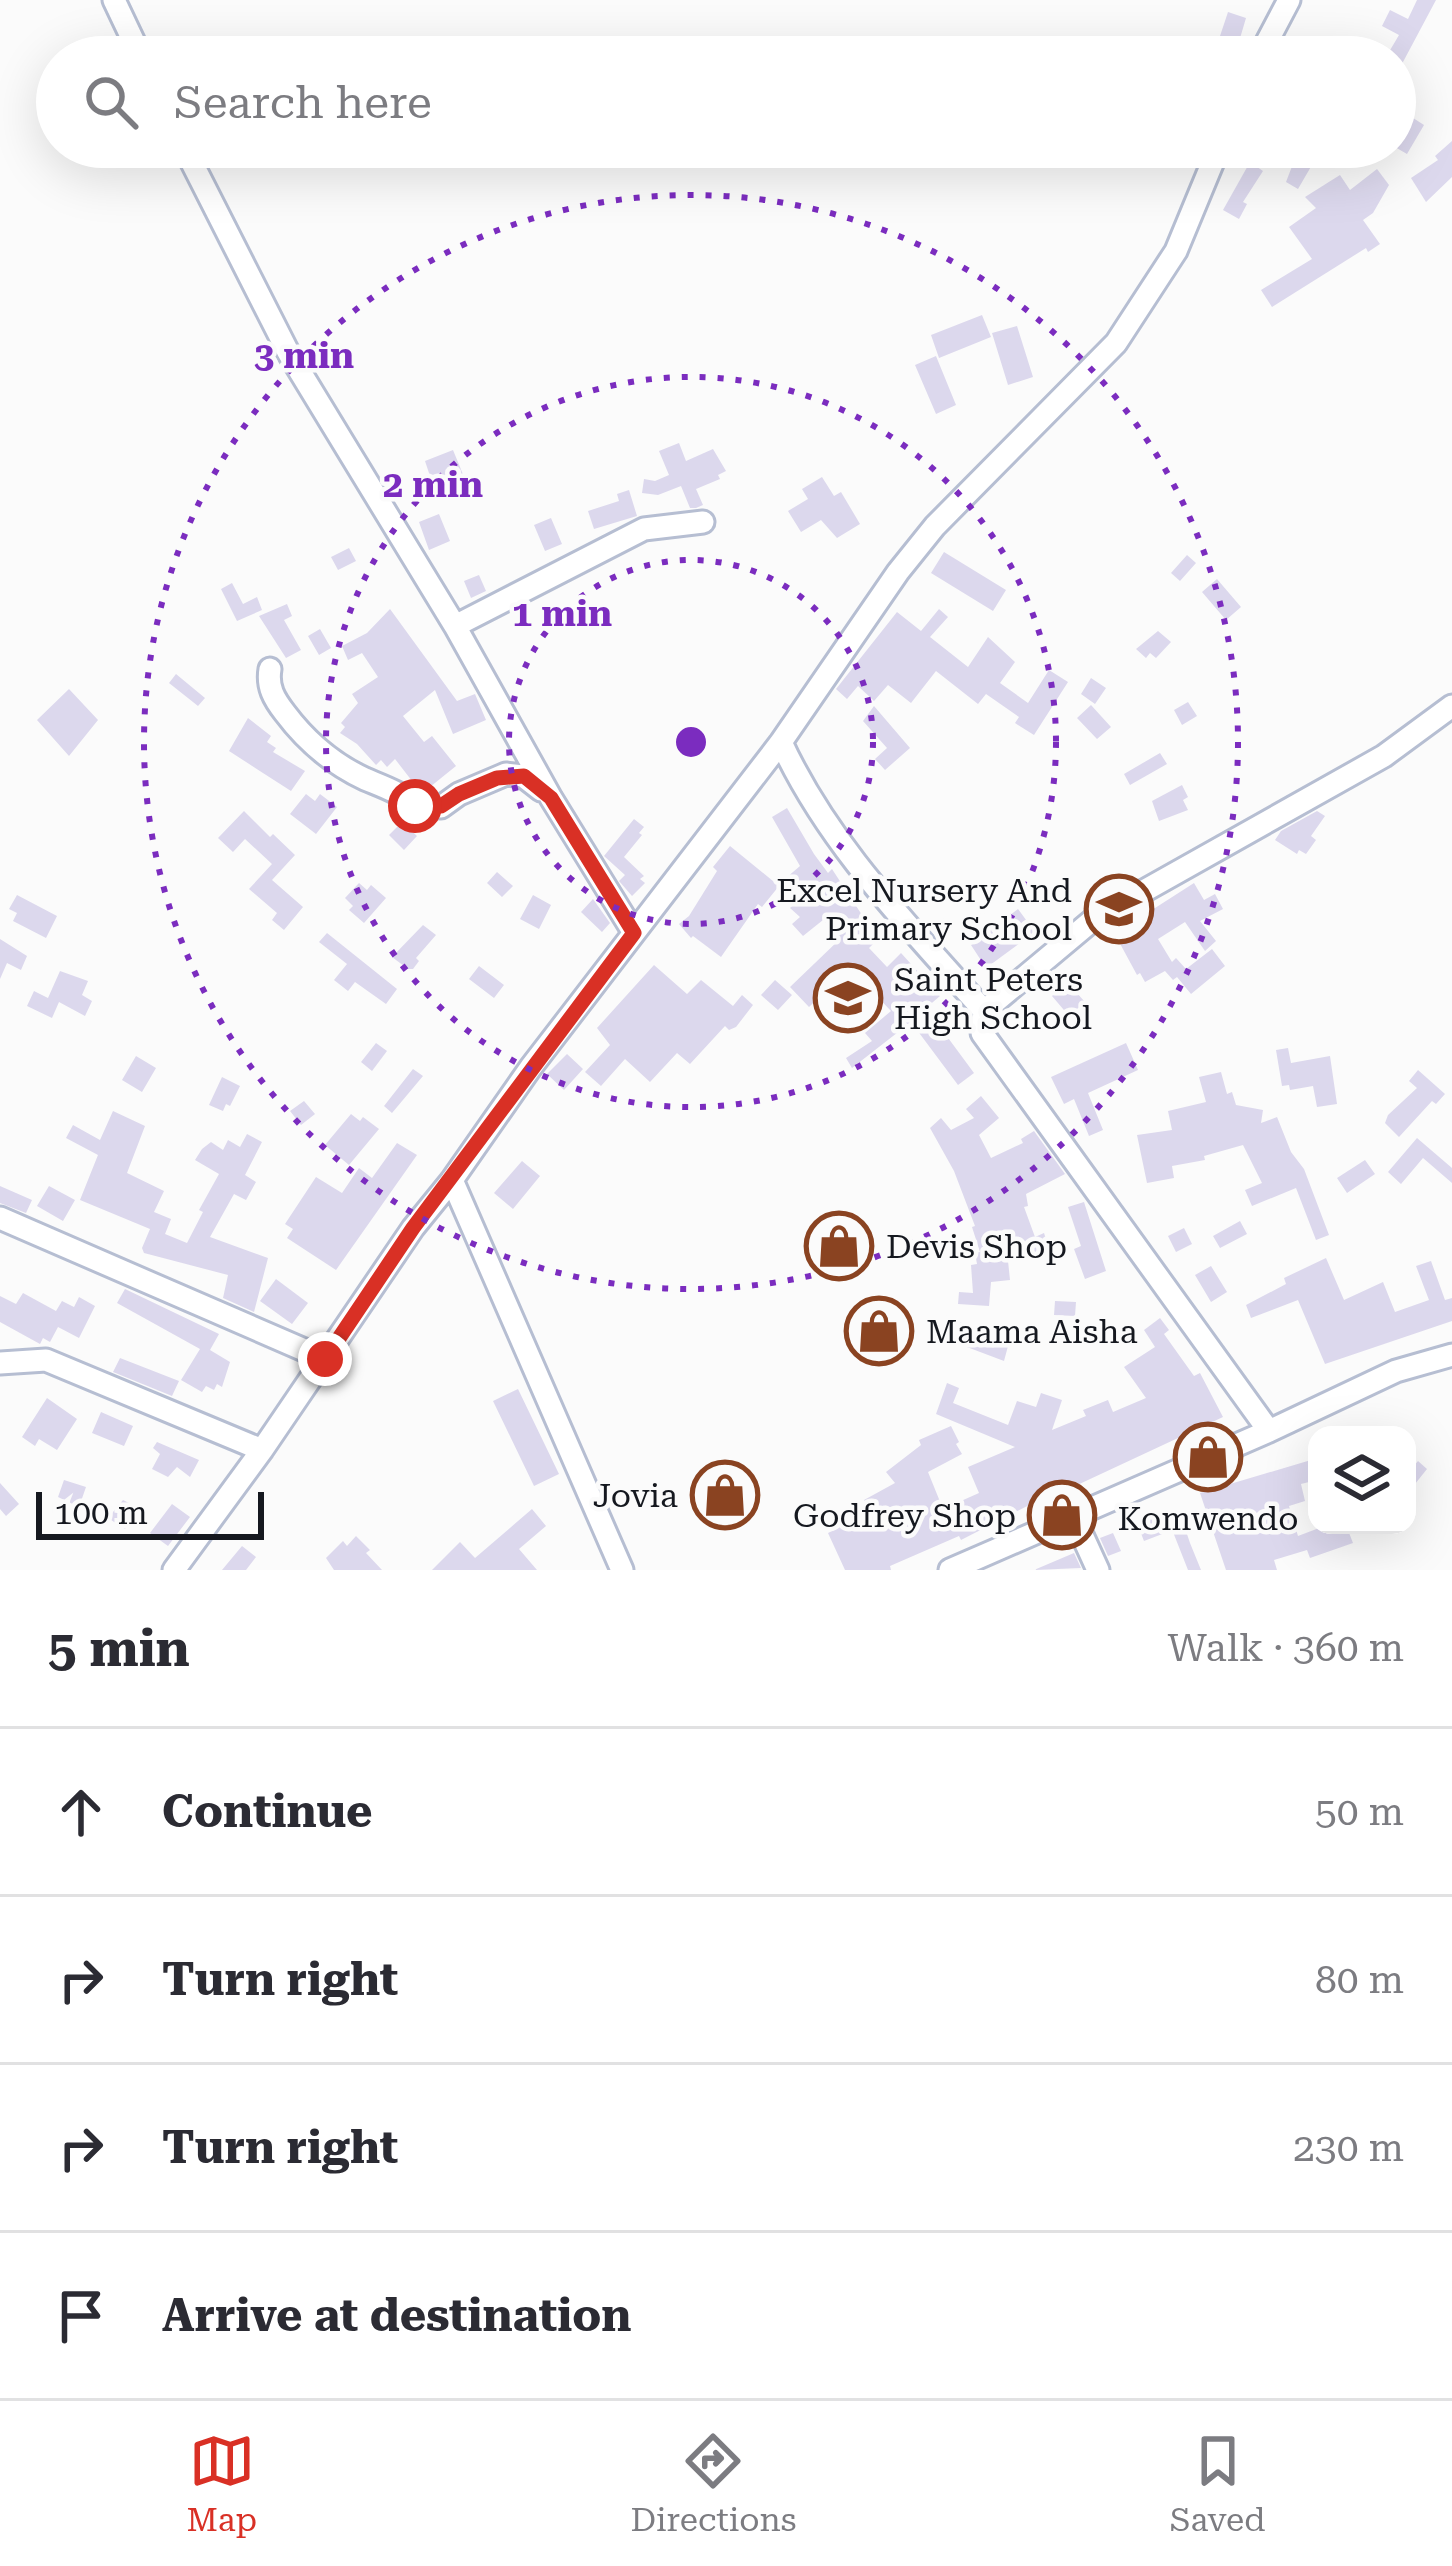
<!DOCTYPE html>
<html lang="en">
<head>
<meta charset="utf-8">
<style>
	body { margin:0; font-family:"Roboto Serif",serif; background:#f2f2f3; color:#2b2b33 }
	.controls { position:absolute; right:36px; bottom:36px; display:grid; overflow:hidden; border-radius:24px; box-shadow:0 12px 48px #0002 }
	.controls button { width:108px; height:108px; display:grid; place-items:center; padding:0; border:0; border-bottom:3px solid #e1e1e2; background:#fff; color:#2b2b33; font:60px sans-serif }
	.scale { position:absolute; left:36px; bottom:30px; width:228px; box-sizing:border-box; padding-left:12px; border:6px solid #15181f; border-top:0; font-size:33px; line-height:42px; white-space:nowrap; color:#15181f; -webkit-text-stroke:9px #fbfbfb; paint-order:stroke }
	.stop { position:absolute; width:36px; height:36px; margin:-27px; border:9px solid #d93025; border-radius:50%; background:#fff }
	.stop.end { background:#d93025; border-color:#fff; box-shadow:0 3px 12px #0008 }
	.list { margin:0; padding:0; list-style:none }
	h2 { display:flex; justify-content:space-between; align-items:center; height:156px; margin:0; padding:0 48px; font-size:51px }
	h2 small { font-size:39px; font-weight:400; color:#7c7c81 }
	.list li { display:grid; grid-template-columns:78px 1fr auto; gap:36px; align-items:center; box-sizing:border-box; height:168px; padding:0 48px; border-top:3px solid #e1e1e2 }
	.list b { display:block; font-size:45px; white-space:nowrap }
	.list em { font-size:39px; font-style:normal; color:#7c7c81 }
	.icon { flex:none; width:66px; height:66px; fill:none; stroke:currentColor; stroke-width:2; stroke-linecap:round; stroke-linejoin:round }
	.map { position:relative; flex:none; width:1452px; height:1570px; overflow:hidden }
	.search { position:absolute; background:#fff; box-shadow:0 12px 48px #0002; left:36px; right:36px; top:36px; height:132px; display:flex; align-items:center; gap:30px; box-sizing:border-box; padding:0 42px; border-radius:66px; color:#7c7c81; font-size:45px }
	.sheet { height:828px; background:#fff }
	nav { display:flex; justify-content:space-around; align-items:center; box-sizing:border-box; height:168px; border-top:3px solid #e1e1e2; background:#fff; font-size:33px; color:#7c7c81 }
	nav a { display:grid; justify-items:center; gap:6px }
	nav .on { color:#d93025 }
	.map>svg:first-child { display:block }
	.building { fill:#dcd8ed }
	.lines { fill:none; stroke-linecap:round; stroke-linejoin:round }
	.minor-casing { stroke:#b6bed2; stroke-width:27 }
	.minor { stroke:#fff; stroke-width:21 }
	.route { stroke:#d93025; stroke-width:15 }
	.ring { fill:none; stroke:#7b2cbf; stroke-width:6; stroke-dasharray:6 12 }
	.labels { text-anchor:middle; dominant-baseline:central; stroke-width:9; stroke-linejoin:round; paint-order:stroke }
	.poi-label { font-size:33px; fill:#15181f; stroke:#fbfbfb; text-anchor:end }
	.centre { fill:#7b2cbf; stroke:#fbfbfb; stroke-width:6 }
	.ring-label { font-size:36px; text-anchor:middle; font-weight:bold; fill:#7b2cbf; stroke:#fbfbfb; stroke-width:9; stroke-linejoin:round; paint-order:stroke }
</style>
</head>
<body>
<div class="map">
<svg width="1452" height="1570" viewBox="0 0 1452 1570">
	<rect width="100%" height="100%" fill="#fbfbfb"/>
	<path class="building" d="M 1417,0 L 1436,0 L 1395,77 L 1395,57 L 1386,57 L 1399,35 L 1382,26 L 1390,10 L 1408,19 Z
		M 1228,12 L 1246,18 L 1238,45 L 1219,39 Z
		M 1399,109 L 1424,125 L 1407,154 L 1395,147 L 1395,116 Z
		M 1452,141 L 1452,177 L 1426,202 L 1411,178 L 1438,160 L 1435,156 Z
		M 1299,148 L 1316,158 L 1298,189 L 1286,182 Z
		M 1250,162 L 1263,171 L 1243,202 L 1247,204 L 1239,219 L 1223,210 Z
		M 1377,169 L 1389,185 L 1373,213 L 1363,220 L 1380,244 L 1368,252 L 1366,248 L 1272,307 L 1261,290 L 1312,259 L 1289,227 L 1316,208 L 1305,197 L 1340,175 L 1350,190 Z
		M 982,315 L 991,337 L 939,358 L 931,335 Z
		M 1017,326 L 1033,377 L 1008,385 L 992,333 Z
		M 936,356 L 956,405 L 936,414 L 915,365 Z
		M 679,443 L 686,461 L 713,449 L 726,471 L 718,475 L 720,479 L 696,489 L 703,505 L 696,508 L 690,508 L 681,486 L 658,495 L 642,493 L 644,479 L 655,481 L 669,475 L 659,451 Z
		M 453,450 L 469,489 L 424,498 L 419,479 L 430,476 L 425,461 Z
		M 822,477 L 834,496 L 841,492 L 860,524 L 837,538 L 821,520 L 801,532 L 788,511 L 808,499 L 802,489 Z
		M 629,490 L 637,516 L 594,529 L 588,511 L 619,501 L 617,494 Z
		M 439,514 L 450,541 L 429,550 L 419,522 Z
		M 551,518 L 562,544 L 545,551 L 534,525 Z
		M 349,548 L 356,561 L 338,570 L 331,557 Z
		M 944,552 L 1006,590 L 993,611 L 931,573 Z
		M 1187,555 L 1196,563 L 1180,581 L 1171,573 Z
		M 479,575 L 486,591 L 471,598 L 464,581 Z
		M 1217,579 L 1241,607 L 1226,620 L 1202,592 Z
		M 232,583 L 243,604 L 257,597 L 262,610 L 237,621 L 221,589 Z
		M 287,604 L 292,616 L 284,620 L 301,650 L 286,658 L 259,616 Z
		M 390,609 L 457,701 L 475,694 L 486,720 L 453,734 L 435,690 L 403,716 L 424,742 L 432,736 L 456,766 L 425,791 L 419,790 L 395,759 L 387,767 L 381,760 L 376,765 L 357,744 L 340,733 L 345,727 L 341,723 L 358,703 L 352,694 L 378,677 L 362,653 L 348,660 L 342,646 L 367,633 Z
		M 939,609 L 948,617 L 930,637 L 968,667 L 988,637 L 1015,662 L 1000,683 L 1028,703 L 1049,670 L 1068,682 L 1034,735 L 1015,723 L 1019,717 L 986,694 L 978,704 L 936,671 L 911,703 L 888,685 L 874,701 L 858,686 L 847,699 L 836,689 L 897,612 L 921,631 Z
		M 320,629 L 331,648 L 319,655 L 308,636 Z
		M 1158,631 L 1171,642 L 1156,658 L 1150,653 L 1146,658 L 1136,649 Z
		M 176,674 L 205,698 L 198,706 L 169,683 Z
		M 1091,678 L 1106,688 L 1095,704 L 1081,694 Z
		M 69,689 L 98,720 L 69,756 L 37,720 Z
		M 1188,702 L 1197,716 L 1182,725 L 1174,710 Z
		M 1091,705 L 1111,727 L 1097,739 L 1077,718 Z
		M 874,706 L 910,748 L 885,770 L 875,759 L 887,748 L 863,721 Z
		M 248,718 L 271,736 L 267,742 L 276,748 L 273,752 L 305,771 L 291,791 L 229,751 Z
		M 1160,753 L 1167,764 L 1130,785 L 1124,774 Z
		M 1182,785 L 1188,797 L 1183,800 L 1188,810 L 1159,821 L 1152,801 Z
		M 306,794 L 315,801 L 320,794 L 337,807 L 316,834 L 290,814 Z
		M 787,808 L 814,854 L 828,873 L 832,869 L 862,915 L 882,935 L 869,948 L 887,967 L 901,953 L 940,996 L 926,1008 L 974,1073 L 958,1085 L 911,1022 L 852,1068 L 846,1058 L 872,1041 L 865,1033 L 891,1011 L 850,968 L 809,1007 L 790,987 L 840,939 L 823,920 L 803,936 L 792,924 L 800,917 L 790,908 L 803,896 L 786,878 L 800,866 L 772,817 Z
		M 244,811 L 270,837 L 273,834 L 295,855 L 272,880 L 303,907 L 284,930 L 272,920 L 277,913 L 249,889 L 272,864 L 245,839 L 233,852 L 218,838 Z
		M 1317,811 L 1325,816 L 1311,836 L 1316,840 L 1306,854 L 1299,850 L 1297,854 L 1275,840 L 1281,831 Z
		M 634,819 L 644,827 L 639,833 L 642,835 L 624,857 L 644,876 L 640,879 L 645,883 L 632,896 L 619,881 L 625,875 L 604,856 Z
		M 402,822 L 417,836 L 404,850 L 389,835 Z
		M 730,846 L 779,886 L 762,907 L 758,904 L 721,957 L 693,936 L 691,938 L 679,924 L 689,916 L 717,871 L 713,867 Z
		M 497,872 L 513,886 L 502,897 L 487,883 Z
		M 359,883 L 367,890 L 371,885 L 386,898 L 364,923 L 349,910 L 353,906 L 345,898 Z
		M 1194,883 L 1204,900 L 1215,894 L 1223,909 L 1200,921 L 1216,941 L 1205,951 L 1185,922 L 1158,939 L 1172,962 L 1176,958 L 1186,969 L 1212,949 L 1225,966 L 1191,994 L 1177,977 L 1173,980 L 1165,971 L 1145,982 L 1140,973 L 1137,975 L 1111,927 L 1124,920 L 1127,926 Z
		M 17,895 L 57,916 L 46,938 L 13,921 L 17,913 L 9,909 Z
		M 533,895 L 551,905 L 539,929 L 520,919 Z
		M 593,899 L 610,923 L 602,932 L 581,912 Z
		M 1018,909 L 1035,932 L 986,968 L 971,945 Z
		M 423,925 L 436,935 L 416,958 L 419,961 L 413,969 L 408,969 L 392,957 Z
		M 327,933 L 397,989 L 386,1004 L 355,982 L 348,991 L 334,980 L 347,964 L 319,942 Z
		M 0,939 L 27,956 L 21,970 L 7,963 L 0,979 Z
		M 654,965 L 687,994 L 701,980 L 733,1006 L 742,995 L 753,1005 L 736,1027 L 729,1030 L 725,1026 L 690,1064 L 677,1053 L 650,1082 L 625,1059 L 601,1086 L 585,1072 L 610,1045 L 597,1028 Z
		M 479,966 L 504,985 L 494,998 L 469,979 Z
		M 60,971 L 88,981 L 82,995 L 92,1001 L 85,1016 L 59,1002 L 52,1018 L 27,1006 L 34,991 L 48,998 Z
		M 775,980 L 792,995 L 778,1010 L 761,995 Z
		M 1067,982 L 1085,1002 L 1069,1016 L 1052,996 Z
		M 376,1043 L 387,1051 L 372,1071 L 361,1062 Z
		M 1126,1043 L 1138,1070 L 1088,1093 L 1103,1130 L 1089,1136 L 1074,1099 L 1064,1104 L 1051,1077 Z
		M 1288,1048 L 1291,1063 L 1330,1056 L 1337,1104 L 1317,1107 L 1313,1086 L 1290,1090 L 1289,1085 L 1282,1086 L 1276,1050 Z
		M 567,1054 L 583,1069 L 564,1090 L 547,1074 Z
		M 136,1056 L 156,1068 L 142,1092 L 122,1080 Z
		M 413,1069 L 423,1076 L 392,1113 L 384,1106 Z
		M 1418,1070 L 1445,1094 L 1436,1104 L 1432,1101 L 1399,1137 L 1385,1123 L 1388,1115 L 1417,1088 L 1409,1081 Z
		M 1221,1072 L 1227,1094 L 1232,1092 L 1236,1105 L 1263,1110 L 1261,1123 L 1277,1117 L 1291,1152 L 1304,1169 L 1329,1235 L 1316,1240 L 1296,1188 L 1252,1206 L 1245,1190 L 1262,1183 L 1243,1145 L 1204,1156 L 1205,1160 L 1172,1166 L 1174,1178 L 1147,1183 L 1137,1135 L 1172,1130 L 1168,1111 L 1206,1102 L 1199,1077 Z
		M 222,1077 L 240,1086 L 230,1106 L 226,1104 L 223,1111 L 209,1105 Z
		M 981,1096 L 999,1118 L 979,1135 L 991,1158 L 1023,1143 L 1021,1139 L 1034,1131 L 1065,1174 L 1026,1194 L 1028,1206 L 1024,1207 L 1035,1237 L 1044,1233 L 1049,1248 L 1008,1261 L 1010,1280 L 991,1282 L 989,1306 L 958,1304 L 959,1292 L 973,1293 L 971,1265 L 977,1264 L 975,1253 L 980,1252 L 972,1227 L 975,1226 L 954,1171 L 930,1128 L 941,1118 L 951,1130 L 974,1118 L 966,1109 Z
		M 304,1101 L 315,1114 L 301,1125 L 290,1111 Z
		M 113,1111 L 145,1126 L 127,1173 L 164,1191 L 154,1212 L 171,1219 L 165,1234 L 187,1243 L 203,1212 L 199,1210 L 219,1174 L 195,1160 L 202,1149 L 211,1142 L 223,1150 L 228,1140 L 240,1147 L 247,1134 L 262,1142 L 245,1175 L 256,1182 L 246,1200 L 234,1194 L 210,1237 L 268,1258 L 254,1312 L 223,1298 L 228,1275 L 144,1253 L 142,1248 L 150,1229 L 80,1200 L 98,1155 L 66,1138 L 73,1125 L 100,1140 Z
		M 351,1114 L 360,1121 L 363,1117 L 379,1129 L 349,1165 L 325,1145 Z
		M 1417,1138 L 1452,1168 L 1452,1183 L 1423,1158 L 1401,1184 L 1388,1172 Z
		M 397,1143 L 417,1155 L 336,1270 L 287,1238 L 293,1229 L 285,1224 L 316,1177 L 342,1193 L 359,1168 L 372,1178 Z
		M 1365,1160 L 1375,1174 L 1347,1193 L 1337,1178 Z
		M 522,1161 L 540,1176 L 513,1209 L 494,1193 Z
		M 0,1186 L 32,1200 L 26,1213 L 0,1203 Z
		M 49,1186 L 75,1200 L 63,1221 L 37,1206 Z
		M 1084,1202 L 1106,1271 L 1085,1279 L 1074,1249 L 1081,1246 L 1068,1207 Z
		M 1240,1221 L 1247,1234 L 1220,1248 L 1213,1236 Z
		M 1184,1228 L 1192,1244 L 1176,1252 L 1168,1236 Z
		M 1326,1258 L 1344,1300 L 1383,1282 L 1395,1312 L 1429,1300 L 1416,1266 L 1431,1261 L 1445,1300 L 1452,1298 L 1452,1321 L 1325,1364 L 1298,1300 L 1251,1318 L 1246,1305 L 1286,1284 L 1284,1278 Z
		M 1211,1266 L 1227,1292 L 1211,1302 L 1195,1275 Z
		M 276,1279 L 308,1303 L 292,1324 L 260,1301 Z
		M 125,1289 L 219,1334 L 210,1350 L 230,1362 L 222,1387 L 217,1384 L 214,1390 L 206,1386 L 202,1392 L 181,1380 L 200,1349 L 117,1303 Z
		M 23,1293 L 56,1311 L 62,1301 L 74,1307 L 79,1297 L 95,1306 L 79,1338 L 58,1327 L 50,1342 L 43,1338 L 40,1344 L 0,1322 L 0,1296 L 16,1304 Z
		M 1055,1301 L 1076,1302 L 1075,1316 L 1054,1315 Z
		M 1160,1318 L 1169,1330 L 1164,1334 L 1194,1376 L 1200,1373 L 1223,1417 L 1073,1487 L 1074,1490 L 1045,1503 L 1043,1498 L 961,1540 L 959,1536 L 890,1566 L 891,1570 L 845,1570 L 828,1533 L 858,1518 L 856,1513 L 867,1508 L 864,1500 L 895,1483 L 886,1472 L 921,1445 L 919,1440 L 951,1426 L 959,1442 L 956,1444 L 962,1454 L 928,1472 L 943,1509 L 979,1493 L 968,1467 L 1015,1447 L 936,1414 L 947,1383 L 959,1388 L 953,1403 L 1008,1425 L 1017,1401 L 1036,1407 L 1041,1393 L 1062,1400 L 1052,1430 L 1086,1416 L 1083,1410 L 1108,1400 L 1113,1412 L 1146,1398 L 1124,1367 L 1155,1347 L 1144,1330 Z
		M 960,1322 L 1011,1335 L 1004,1361 L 951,1341 Z
		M 120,1358 L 179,1381 L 172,1396 L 113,1372 Z
		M 518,1389 L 559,1474 L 534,1486 L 493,1401 Z
		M 47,1398 L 77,1419 L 57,1450 L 39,1439 L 35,1446 L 22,1437 Z
		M 101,1412 L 133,1426 L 124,1446 L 92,1433 Z
		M 157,1442 L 199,1460 L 190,1477 L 177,1467 L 168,1477 L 152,1469 L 160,1454 L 153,1448 Z
		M 1311,1460 L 1317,1480 L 1301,1484 L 1305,1501 L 1289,1506 L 1298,1536 L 1327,1525 L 1346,1525 L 1353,1543 L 1310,1558 L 1307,1550 L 1274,1560 L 1277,1570 L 1226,1570 L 1200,1493 Z
		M 1418,1461 L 1427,1469 L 1407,1494 L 1407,1474 Z
		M 64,1480 L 86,1487 L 79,1507 L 58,1497 Z
		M 0,1483 L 19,1504 L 6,1516 L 0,1509 Z
		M 123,1500 L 141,1509 L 125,1529 L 108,1518 Z
		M 172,1504 L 190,1517 L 168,1546 L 150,1533 Z
		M 532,1509 L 546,1526 L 519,1549 L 537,1570 L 432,1570 L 460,1542 L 475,1558 Z
		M 1171,1510 L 1178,1528 L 1144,1541 L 1137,1523 Z
		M 1185,1528 L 1190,1543 L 1201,1570 L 1188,1570 L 1173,1532 Z
		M 1113,1533 L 1121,1551 L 1108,1556 L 1100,1538 Z
		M 356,1536 L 370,1550 L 366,1553 L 382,1570 L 334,1570 L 326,1558 L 343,1541 L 347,1546 Z
		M 242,1546 L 256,1557 L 246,1570 L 222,1570 Z
		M 1074,1553 L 1081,1568 L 1034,1570 Z"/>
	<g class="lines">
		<defs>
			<path id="minor" d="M 114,0 L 141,57
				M 1259,57 L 1289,0
				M 184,147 L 288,352 L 455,626 L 551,798 L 634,933
				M 455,626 L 644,529 L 703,522
				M 270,669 C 267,687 274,699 285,713 C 306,741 333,764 365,779 C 384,787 400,792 415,806 L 441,807 L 459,794 L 506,774 L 523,776 L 541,790
				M 781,742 C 828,845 910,927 984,1011 L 982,1033 L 1269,1431
				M 984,1011 L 1094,919 L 1384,756 L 1452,706
				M 452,1180 L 622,1570
				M 0,1218 L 325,1359
				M 0,1363 L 46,1360 L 262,1450
				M 1073,1515 L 1098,1570
				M 174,1570 L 262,1450 L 413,1228 L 452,1180 L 531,1067 L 781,742 L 898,572 L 935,526 L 1116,343 L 1176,251 L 1219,147
				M 950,1570 L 1269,1431 L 1396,1371 L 1452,1355"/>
		</defs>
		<use href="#minor" class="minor-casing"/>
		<use href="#minor" class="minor"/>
	</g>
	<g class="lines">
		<path class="route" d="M 325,1359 L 413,1228 L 634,933 L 551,798 L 524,776 L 497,778 L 459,794 L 441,806 L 415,806"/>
	</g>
	<g class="ring">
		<circle cx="691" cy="742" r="182"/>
		<circle cx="691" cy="742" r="365"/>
		<circle cx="691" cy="742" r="547"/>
	</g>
	<defs>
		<symbol id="school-ring" viewBox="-11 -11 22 22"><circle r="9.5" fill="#fbfbfb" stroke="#8a4321" stroke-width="1.5"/><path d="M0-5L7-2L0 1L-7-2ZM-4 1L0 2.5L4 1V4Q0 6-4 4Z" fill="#8a4321"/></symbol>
		<symbol id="shop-ring" viewBox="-11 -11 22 22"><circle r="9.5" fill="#fbfbfb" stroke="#8a4321" stroke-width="1.5"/><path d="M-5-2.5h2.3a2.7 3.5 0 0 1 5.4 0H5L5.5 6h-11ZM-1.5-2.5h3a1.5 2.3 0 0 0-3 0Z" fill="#8a4321"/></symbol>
	</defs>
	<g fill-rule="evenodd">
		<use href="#school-ring" x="1081" y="871" width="76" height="76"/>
		<use href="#school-ring" x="810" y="960" width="76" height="76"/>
		<use href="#shop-ring" x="801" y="1208" width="76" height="76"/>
		<use href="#shop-ring" x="841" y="1293" width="76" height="76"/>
		<use href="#shop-ring" x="1170" y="1419" width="76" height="76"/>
		<use href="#shop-ring" x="687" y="1457" width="76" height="76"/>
		<use href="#shop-ring" x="1024" y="1477" width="76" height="76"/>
	</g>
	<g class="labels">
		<g class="poi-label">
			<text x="1072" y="890">Excel Nursery And<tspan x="1072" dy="38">Primary School</tspan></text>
			<text x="894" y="979" text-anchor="start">Saint Peters<tspan x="894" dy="38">High School</tspan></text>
			<text x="886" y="1246" text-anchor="start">Devis Shop</text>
			<text x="926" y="1331" text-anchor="start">Maama Aisha</text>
			<text x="678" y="1495">Jovia</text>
			<text x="1016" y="1515">Godfrey Shop</text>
			<text x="1208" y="1518" text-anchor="middle">Komwendo</text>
		</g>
	</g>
	<circle cx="691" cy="742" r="18" class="centre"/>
	<g class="ring-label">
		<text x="304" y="368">3 min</text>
		<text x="433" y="497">2 min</text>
		<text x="562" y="626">1 min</text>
	</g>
</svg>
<div class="controls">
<button><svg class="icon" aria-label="layers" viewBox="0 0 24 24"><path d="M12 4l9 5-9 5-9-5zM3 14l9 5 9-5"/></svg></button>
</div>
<div class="scale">100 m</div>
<div class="stop" style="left:415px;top:806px"></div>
<div class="stop end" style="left:325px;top:1359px"></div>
<div class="search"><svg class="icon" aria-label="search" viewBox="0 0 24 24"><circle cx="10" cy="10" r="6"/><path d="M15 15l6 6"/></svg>Search here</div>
</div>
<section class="sheet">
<h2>5 min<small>Walk · 360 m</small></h2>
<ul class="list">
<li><svg class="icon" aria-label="ahead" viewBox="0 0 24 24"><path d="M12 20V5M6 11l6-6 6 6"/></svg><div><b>Continue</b></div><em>50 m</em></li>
<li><svg class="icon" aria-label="right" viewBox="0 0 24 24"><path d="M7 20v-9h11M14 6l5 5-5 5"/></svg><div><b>Turn right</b></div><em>80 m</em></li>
<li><svg class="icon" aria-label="right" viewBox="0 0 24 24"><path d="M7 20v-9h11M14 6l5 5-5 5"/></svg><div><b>Turn right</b></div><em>230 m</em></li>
<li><svg class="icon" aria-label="arrive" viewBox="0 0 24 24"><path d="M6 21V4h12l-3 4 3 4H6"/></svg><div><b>Arrive at destination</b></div></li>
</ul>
</section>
<nav>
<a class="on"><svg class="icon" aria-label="map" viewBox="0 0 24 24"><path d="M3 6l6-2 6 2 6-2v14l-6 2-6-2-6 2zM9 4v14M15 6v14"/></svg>Map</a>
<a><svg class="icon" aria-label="directions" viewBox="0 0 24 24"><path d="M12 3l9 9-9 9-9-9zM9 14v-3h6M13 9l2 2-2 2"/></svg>Directions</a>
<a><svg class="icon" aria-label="saved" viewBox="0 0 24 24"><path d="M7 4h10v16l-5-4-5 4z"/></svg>Saved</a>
</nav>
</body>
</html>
